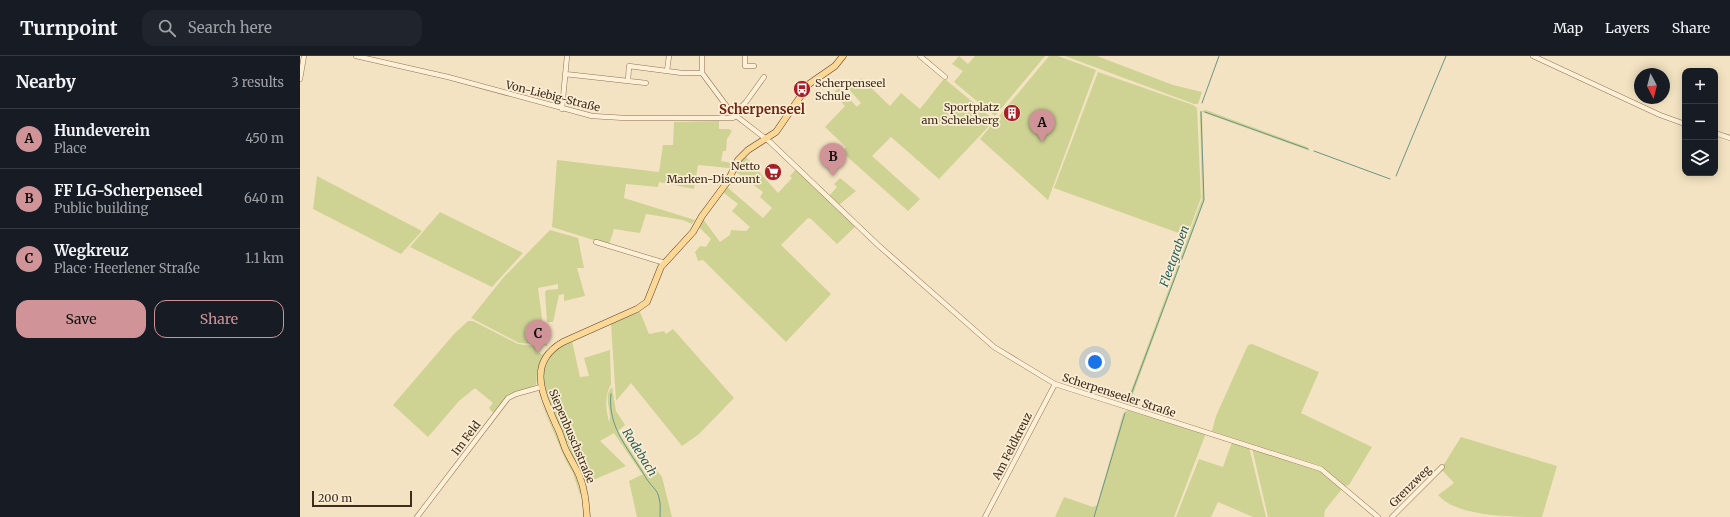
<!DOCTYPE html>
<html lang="en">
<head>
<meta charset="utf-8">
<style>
	body { margin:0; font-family:Merriweather,serif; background:#20242c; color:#f1f3f6 }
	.controls { position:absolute; right:12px; top:12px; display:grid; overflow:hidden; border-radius:8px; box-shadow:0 2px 10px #0003 }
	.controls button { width:36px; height:36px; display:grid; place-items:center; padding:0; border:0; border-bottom:1px solid #363941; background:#171b24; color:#f1f3f6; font:20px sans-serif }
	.compass { position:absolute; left:1334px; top:12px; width:36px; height:36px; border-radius:50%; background:#171b24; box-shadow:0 2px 10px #0003; rotate:173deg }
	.scale { position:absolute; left:12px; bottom:10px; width:100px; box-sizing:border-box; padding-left:4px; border:2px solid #3e2c1c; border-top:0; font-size:11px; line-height:14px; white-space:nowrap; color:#3e2c1c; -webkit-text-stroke:3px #faedd3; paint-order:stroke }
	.you { position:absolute; left:795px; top:306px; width:14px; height:14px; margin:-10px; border:3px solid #fff; border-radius:50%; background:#1a73e8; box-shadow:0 0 0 6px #1a73e833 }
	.badge { display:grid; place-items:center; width:26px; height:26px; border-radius:50%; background:#d09498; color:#111; font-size:13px; font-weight:700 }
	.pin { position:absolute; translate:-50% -33px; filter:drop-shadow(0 1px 2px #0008) }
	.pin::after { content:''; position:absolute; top:21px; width:14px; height:12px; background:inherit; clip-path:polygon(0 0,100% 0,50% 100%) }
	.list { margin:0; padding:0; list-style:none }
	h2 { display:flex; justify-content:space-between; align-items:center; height:52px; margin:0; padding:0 16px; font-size:17px }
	h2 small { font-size:13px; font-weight:400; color:#9ea1a6 }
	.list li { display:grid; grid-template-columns:26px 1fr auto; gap:12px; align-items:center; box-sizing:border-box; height:60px; padding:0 16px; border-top:1px solid #363941 }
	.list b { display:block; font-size:15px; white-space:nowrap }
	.list p { margin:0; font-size:13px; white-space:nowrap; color:#9ea1a6 }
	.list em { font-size:13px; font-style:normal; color:#9ea1a6 }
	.actions { display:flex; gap:8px; padding:12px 16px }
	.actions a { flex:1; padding:9px 0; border:1px solid #d09498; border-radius:12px; text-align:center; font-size:14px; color:#d09498 }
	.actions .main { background:#d09498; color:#111 }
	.icon { flex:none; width:22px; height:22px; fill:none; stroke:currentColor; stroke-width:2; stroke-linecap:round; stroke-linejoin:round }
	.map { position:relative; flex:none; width:1430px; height:461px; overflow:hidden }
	header { display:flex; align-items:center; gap:24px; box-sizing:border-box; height:56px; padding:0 20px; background:#171b24; border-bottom:1px solid #363941 }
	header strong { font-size:19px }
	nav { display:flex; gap:22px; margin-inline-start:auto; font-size:14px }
	.search { width:280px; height:36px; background:#20242c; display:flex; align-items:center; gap:10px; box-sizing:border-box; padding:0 14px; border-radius:12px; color:#9ea1a6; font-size:15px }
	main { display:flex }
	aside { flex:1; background:#171b24 }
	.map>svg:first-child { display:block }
	.green { fill:#ced394 }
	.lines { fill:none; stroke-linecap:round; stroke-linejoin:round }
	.stream { stroke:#6a9589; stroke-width:1 }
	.minor-casing { stroke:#907356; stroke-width:5.5 }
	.major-casing { stroke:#5d412b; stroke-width:7 }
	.minor { stroke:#fdf0d7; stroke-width:4.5 }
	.major { stroke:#fbd896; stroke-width:6 }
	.labels { text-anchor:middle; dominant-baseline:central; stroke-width:3.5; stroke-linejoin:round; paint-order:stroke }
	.poi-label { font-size:11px; fill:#3e2c1c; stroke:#faedd3; text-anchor:end }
	.street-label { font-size:11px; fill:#3e2c1c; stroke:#faedd3 }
	.water-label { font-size:12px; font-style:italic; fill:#2a605b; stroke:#faedd3 }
	.quarter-label { font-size:13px; font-weight:bold; fill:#702716; stroke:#faedd3 }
</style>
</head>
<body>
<header>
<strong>Turnpoint</strong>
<div class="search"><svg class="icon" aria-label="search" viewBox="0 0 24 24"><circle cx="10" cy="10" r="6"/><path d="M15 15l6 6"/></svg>Search here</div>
<nav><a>Map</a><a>Layers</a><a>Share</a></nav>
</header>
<main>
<aside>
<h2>Nearby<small>3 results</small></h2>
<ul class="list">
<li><span class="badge">A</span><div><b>Hundeverein</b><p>Place</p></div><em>450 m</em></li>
<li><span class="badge">B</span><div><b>FF LG-Scherpenseel</b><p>Public building</p></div><em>640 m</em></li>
<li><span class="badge">C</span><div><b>Wegkreuz</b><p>Place · Heerlener Straße</p></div><em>1.1 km</em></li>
</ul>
<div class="actions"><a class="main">Save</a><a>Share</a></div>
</aside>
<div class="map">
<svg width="1430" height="461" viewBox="0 0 1430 461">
	<rect width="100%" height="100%" fill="#f3e3c2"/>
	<path class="green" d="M 659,0 L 668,8 L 675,0 L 745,0 L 695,60 L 654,26 L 663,15 L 652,8 Z
		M 749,0 L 758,0 L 796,14 L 748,144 L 680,83 Z
		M 765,0 L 797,0 L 873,29 L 902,36 L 898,48 L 894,48 Z
		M 798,16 L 893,49 L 897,52 L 901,142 L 887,180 L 754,132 Z
		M 561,22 L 590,50 L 601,37 L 620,53 L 643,24 L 646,24 L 692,62 L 691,68 L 639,123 L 591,81 L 572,100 L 620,143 L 608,155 L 542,96 L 546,91 L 525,71 L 545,50 L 533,37 L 539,32 L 557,51 L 561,47 L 547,31 L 553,24 L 556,27 Z
		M 906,54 L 1007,91 L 1010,95 L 902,56 L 904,144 L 829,349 L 828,343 L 902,143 L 900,58 L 900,55 Z
		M 419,65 L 419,73 L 429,73 L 432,75 L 427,83 L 426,95 L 423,95 L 421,105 L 432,107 L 429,112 L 398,109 L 394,133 L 359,126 L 358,131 L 326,128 L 324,142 L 395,164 L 392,168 L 383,164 L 346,158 L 340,177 L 314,173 L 309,189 L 252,171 L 257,104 L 359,116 L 363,89 L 373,89 L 374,66 Z
		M 446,101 L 478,137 L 492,122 L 490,120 L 496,113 L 556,170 L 537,188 L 511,163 L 508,162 L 481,189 L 531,238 L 486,286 L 403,204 L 398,205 L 395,196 L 400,190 L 406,191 L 411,183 L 399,171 L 403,163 L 420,186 L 430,179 L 431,174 L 446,175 L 450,171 L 432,155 L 438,148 L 424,137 L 427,131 L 463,162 L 472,152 L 460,141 L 463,136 L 436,116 L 441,105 Z
		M 17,120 L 122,175 L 101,198 L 13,153 Z
		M 540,122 L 556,135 L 539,149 L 529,140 L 537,131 L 534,128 Z
		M 140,156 L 223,197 L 192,231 L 110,191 Z
		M 250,174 L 278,182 L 284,212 L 277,212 L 285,240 L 264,245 L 264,238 L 259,239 L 253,266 L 247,266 L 245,236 L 247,234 L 258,233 L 258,228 L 238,232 L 245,285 L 248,290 L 239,288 L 219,287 L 171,262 L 203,222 Z
		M 340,256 L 349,278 L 364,275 L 366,278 L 373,273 L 434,342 L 399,378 L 382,390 L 331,327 L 316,345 L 311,268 Z
		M 168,265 L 173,265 L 218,288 L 242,291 L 239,296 L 242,299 L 247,294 C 238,304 237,316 236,329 L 209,339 L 194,358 L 189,352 L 193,347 L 175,332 L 159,345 L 128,381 L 93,349 L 154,278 Z
		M 272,285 L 280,321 L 289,320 L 284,302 L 310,294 L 311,328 C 304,341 306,353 309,366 C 313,357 302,341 312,331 L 316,355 L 325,369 L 318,375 L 345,417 L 342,418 L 314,377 L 300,385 L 326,410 L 284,428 L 272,402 L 268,387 L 266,386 C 255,363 228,317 253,295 C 258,290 266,288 272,285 Z
		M 952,288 L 1019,316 L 1001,357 L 1072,391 L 1049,429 L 1045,430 L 1021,410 L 912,375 L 916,360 L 948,289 Z
		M 236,335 L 267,402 L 240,335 L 280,427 L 274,415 L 281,438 L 280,439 L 273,417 L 266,405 Z
		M 827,354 L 906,377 L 874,461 L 755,461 L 764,441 L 793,451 L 797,449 L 823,358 Z
		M 1161,381 L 1257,410 L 1242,461 C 1212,461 1157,461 1138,439 L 1154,427 L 1141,413 Z
		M 932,386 L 949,391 L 966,461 L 953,461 L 918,446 L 911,461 L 876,461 L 899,403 L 923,411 Z
		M 952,392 L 1018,413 L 1042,433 L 1025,454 L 1024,461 L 968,461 Z
		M 355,412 L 362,421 L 372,461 L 337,461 L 329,425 Z"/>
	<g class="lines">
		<path class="stream" d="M 902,47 L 919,0
			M 905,56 L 1008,93
			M 1014,95 L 1090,123
			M 1096,120 L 1146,0
			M 311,338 C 307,372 330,394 346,422 C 350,429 358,434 359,442 C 361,448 360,455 360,461
			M 829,344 L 904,144 L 901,56
			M 794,461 L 825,357"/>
		<defs>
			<path id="minor" d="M 56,0 L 148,21 L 292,60 L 325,62 L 433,62 L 436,60
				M 402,0 L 402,17 L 431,56 L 470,86 L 578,189 L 694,291 L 755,328 L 1021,413 L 1078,461
				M 445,0 L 445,10 L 454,10
				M 620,0 L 645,21
				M 1233,0 L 1360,59 L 1385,68
				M 367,15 L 369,0
				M 265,18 L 346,27
				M 0,23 L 4,0
				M 328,25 L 329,10 L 382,17 L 402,17
				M 262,53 L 267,0
				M 434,58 L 446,46 L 464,21
				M 1415,77 L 1430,82
				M 296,186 L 365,207
				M 117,461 L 208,342 L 216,338 L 241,331
				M 685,461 L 755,328
				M 1092,461 L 1142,411"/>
			<path id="major" d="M 287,461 C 286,447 285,433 279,419 C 275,410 269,401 265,392 C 262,384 260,376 256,369 C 243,339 226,307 263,286 L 337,253 L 347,246 L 361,211 L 393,176 L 402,160 L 428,125 L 438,104 L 448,94 L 476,76 L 509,28 L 535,10 L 543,0"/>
		</defs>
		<use href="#minor" class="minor-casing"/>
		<use href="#major" class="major-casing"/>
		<use href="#minor" class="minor"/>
		<use href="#major" class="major"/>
	</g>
	<defs>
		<symbol id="bus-disc" viewBox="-11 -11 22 22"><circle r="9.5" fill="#a71f24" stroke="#faedd3"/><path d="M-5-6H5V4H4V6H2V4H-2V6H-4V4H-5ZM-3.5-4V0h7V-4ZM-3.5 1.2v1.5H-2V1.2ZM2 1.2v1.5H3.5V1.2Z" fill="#fff"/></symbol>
		<symbol id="building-disc" viewBox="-11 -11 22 22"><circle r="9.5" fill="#a71f24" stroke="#faedd3"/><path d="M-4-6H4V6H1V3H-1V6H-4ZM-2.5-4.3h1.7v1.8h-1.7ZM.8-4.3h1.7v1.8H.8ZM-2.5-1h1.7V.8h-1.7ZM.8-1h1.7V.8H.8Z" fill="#fff"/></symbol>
		<symbol id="supermarket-disc" viewBox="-11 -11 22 22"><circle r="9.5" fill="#a71f24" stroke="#faedd3"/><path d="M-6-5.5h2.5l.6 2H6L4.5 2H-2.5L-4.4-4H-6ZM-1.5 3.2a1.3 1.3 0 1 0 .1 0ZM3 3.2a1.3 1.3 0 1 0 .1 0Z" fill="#fff"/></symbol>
	</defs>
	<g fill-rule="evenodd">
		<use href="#bus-disc" x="492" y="23" width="20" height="20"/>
		<use href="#building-disc" x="702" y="47" width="20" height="20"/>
		<use href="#supermarket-disc" x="463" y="106" width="20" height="20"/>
	</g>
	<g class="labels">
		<g class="poi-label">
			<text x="515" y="27" text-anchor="start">Scherpenseel<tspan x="515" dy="13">Schule</tspan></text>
			<text x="699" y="51">Sportplatz<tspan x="699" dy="13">am Scheleberg</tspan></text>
			<text x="460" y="110">Netto<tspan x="460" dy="13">Marken-Discount</tspan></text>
		</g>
		<g class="street-label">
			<text transform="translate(253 40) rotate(14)">Von-Liebig-Straße</text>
			<text transform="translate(819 339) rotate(18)">Scherpenseeler Straße</text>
			<text transform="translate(272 380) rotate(67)">Siepenbuschstraße</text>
			<text transform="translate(166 382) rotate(-53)">Im Feld</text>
			<text transform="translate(712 390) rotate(-63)">Am Feldkreuz</text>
			<text transform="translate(1110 430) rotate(-45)">Grenzweg</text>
		</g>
		<g class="water-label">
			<text transform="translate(874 200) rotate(-70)">Fleetgraben</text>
			<text transform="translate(340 396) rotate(58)">Rodebach</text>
		</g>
		<g class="quarter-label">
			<text x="462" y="53">Scherpenseel</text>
		</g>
	</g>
</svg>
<div class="controls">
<button>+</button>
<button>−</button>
<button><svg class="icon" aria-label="layers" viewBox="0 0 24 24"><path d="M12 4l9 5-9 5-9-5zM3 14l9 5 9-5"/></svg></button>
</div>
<svg class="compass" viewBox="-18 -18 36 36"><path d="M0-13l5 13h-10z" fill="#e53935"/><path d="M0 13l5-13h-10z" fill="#9ea1a6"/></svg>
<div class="scale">200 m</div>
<div class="you"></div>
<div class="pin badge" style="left:742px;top:86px">A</div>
<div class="pin badge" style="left:533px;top:120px">B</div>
<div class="pin badge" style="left:238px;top:297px">C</div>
</div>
</main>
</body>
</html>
